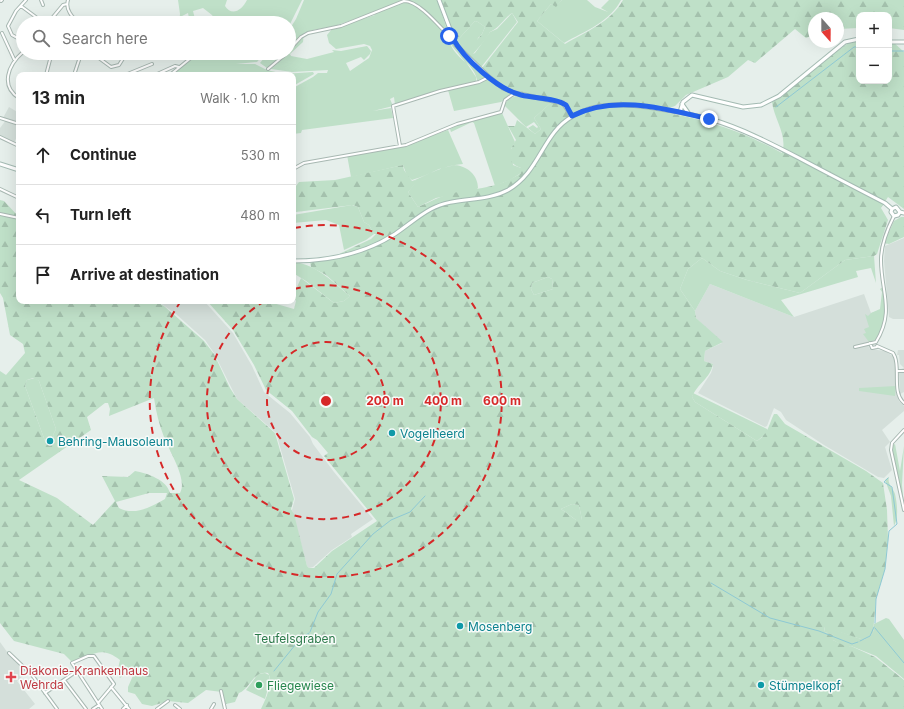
<!DOCTYPE html>
<html lang="en">
<head>
<meta charset="utf-8">
<style>
	body { margin:0; font-family:Inter,sans-serif; background:#f2f2f2; color:#222 }
	.controls { position:absolute; right:12px; top:12px; display:grid; overflow:hidden; border-radius:8px; box-shadow:0 4px 16px #0002 }
	.controls button { width:36px; height:36px; display:grid; place-items:center; padding:0; border:0; border-bottom:1px solid #e0e0e0; background:#fff; color:#222; font:20px sans-serif }
	.compass { position:absolute; left:808px; top:12px; width:36px; height:36px; border-radius:50%; background:#fff; box-shadow:0 4px 16px #0002; rotate:159deg }
	.stop { position:absolute; width:12px; height:12px; margin:-9px; border:3px solid #2563eb; border-radius:50%; background:#fff }
	.stop.end { background:#2563eb; border-color:#fff; box-shadow:0 1px 4px #0008 }
	.list { margin:0; padding:0; list-style:none }
	h2 { display:flex; justify-content:space-between; align-items:center; height:52px; margin:0; padding:0 16px; font-size:17px }
	h2 small { font-size:13px; font-weight:400; color:#767676 }
	.list li { display:grid; grid-template-columns:26px 1fr auto; gap:12px; align-items:center; box-sizing:border-box; height:60px; padding:0 16px; border-top:1px solid #e0e0e0 }
	.list b { display:block; font-size:15px; white-space:nowrap }
	.list em { font-size:13px; font-style:normal; color:#767676 }
	.icon { flex:none; width:22px; height:22px; fill:none; stroke:currentColor; stroke-width:2; stroke-linecap:round; stroke-linejoin:round }
	.map { position:relative; flex:none; width:904px; height:709px; overflow:hidden }
	.search { position:absolute; background:#fff; box-shadow:0 4px 16px #0002; left:16px; top:16px; width:280px; height:44px; display:flex; align-items:center; gap:10px; box-sizing:border-box; padding:0 14px; border-radius:22px; color:#767676; font-size:15px }
	.panel { position:absolute; background:#fff; box-shadow:0 4px 16px #0002; left:16px; top:72px; width:280px; height:232px; border-radius:8px }
	.map>svg:first-child { display:block }
	.built { fill:#d4dfda }
	.green { fill:#bfe0c8; fill-rule:evenodd }
	.forest { fill:url(#forest-firs); fill-rule:evenodd }
	.lines { fill:none; stroke-linecap:round; stroke-linejoin:round }
	.stream { stroke:#8ec9d4; stroke-width:1 }
	.street-casing { stroke:#a8b8b2; stroke-width:4 }
	.secondary-casing { stroke:#a4bbb3; stroke-width:5 }
	.street { stroke:#fff; stroke-width:2 }
	.secondary { stroke:#fff; stroke-width:3 }
	.route { stroke:#2563eb; stroke-width:5 }
	.ring { fill:none; stroke:#d62828; stroke-width:2; stroke-dasharray:7 5 }
	.culture-dot { fill:#0f9aa8; stroke:#f7fbf9; stroke-width:1.5 }
	.health-dot { fill:#e0444e; stroke:#f7fbf9; stroke-width:1.5 }
	.leisure-dot { fill:#2e9e5b; stroke:#f7fbf9; stroke-width:1.5 }
	.labels { text-anchor:middle; dominant-baseline:central; stroke-width:3; stroke-linejoin:round; paint-order:stroke }
	.culture-label { font-size:12px; fill:#0d838f; stroke:#f7fbf9; text-anchor:start }
	.park-label { font-size:12px; fill:#2d7a4b; stroke:#f7fbf9 }
	.health-label { font-size:12px; fill:#be3a42; stroke:#f7fbf9; text-anchor:start }
	.leisure-label { font-size:12px; fill:#27864d; stroke:#f7fbf9; text-anchor:start }
	.centre { fill:#d62828; stroke:#f7fbf9; stroke-width:2 }
	.ring-label { font-size:12px; text-anchor:middle; font-weight:bold; fill:#d62828; stroke:#f7fbf9; stroke-width:3; stroke-linejoin:round; paint-order:stroke }
</style>
</head>
<body>
<div class="map">
<svg width="904" height="709" viewBox="0 0 904 709">
	<defs>
		<pattern id="forest-firs" width="22" height="20" patternUnits="userSpaceOnUse"><rect width="22" height="20" fill="#bfe0c8"/><path d="M5 1l3.5 6h-7zM16 11l3.5 6h-7z" fill="#a4c1ad"/></pattern>
	</defs>
	<rect width="100%" height="100%" fill="#e6efeb"/>
	<path class="built" d="M 9,107 L 19,113 L 19,132 L 14,143 L 0,136 L 0,128 L 6,120 L 3,118 Z
		M 904,238 L 904,319 L 893,319 L 889,317 L 884,261 L 885,246 Z
		M 710,284 L 794,317 L 864,294 L 871,313 L 880,310 L 868,345 L 870,349 L 885,351 L 894,357 L 897,394 L 899,401 L 904,406 L 904,411 L 882,430 L 890,442 L 885,447 L 892,470 L 884,478 L 878,477 L 824,445 L 786,420 L 781,412 L 774,408 L 767,426 L 765,427 L 698,393 L 711,373 L 713,367 L 713,364 L 704,361 L 705,351 L 722,343 L 696,318 L 695,311 Z
		M 157,301 L 204,301 L 233,333 L 252,366 L 264,392 L 290,413 L 310,437 L 313,444 L 334,472 L 373,519 L 351,534 L 352,537 L 332,550 L 313,567 L 309,568 L 307,566 L 292,510 L 295,499 L 276,433 L 237,399 L 214,353 L 205,340 L 176,314 Z
		M 898,350 L 904,350 L 904,392 L 900,394 L 899,373 L 901,373 L 901,369 L 904,368 L 900,364 L 899,355 L 897,355 Z
		M 0,642 L 10,656 L 28,672 L 17,681 L 35,704 L 29,709 L 0,709 Z"/>
	<path class="green" d="M 178,0 L 227,0 L 225,6 C 232,17 242,10 247,0 L 302,0 L 289,26 L 289,23 L 217,23 L 212,15 L 203,8 L 193,11 L 196,23 L 190,23 L 188,13 L 182,16 L 182,23 L 179,23 L 180,14 Z
		M 304,0 L 437,0 L 449,35 C 448,46 457,55 465,62 L 452,46 L 450,38 L 458,50 L 487,77 L 477,82 C 477,74 471,67 466,62 L 476,77 L 476,82 L 447,89 L 395,105 L 394,97 L 390,99 L 393,106 L 373,111 L 391,108 L 393,118 L 302,130 L 301,133 L 293,134 L 293,88 L 313,77 L 318,73 L 327,73 L 328,70 L 292,72 L 271,69 L 278,63 L 277,62 L 267,68 L 260,63 L 268,53 L 289,53 L 289,30 L 296,19 ZM 374,12 L 375,15 L 332,29 L 327,35 L 329,43 L 336,49 L 364,44 L 370,46 L 372,50 L 369,58 L 350,71 L 346,63 L 361,57 L 364,60 L 370,54 L 371,51 L 367,46 L 341,51 L 332,50 L 334,52 L 307,59 L 291,56 L 290,54 L 303,42 L 304,33 L 313,30 L 335,26 Z
		M 562,0 L 587,0 L 595,7 L 608,12 L 601,8 L 609,0 L 621,0 C 610,22 585,31 564,43 L 537,21 L 551,4 L 556,6 Z
		M 512,13 L 517,22 L 482,66 L 479,66 L 456,42 L 475,21 L 478,22 L 485,27 L 482,34 L 478,38 L 473,54 L 475,53 L 490,32 L 497,29 Z
		M 198,53 L 265,53 L 257,62 L 236,64 L 255,64 L 267,70 L 284,74 L 313,72 L 314,74 L 293,86 L 293,75 L 172,75 Z
		M 489,78 L 512,94 L 501,102 L 454,111 L 448,90 L 480,83 Z
		M 518,95 L 553,101 L 534,118 L 541,129 L 535,134 L 528,128 L 533,125 L 537,128 L 538,127 L 534,122 L 526,127 L 504,105 L 509,99 Z
		M 502,113 L 515,142 L 511,149 L 513,165 L 521,168 L 521,173 L 510,180 L 495,186 L 474,123 L 472,122 L 451,132 L 450,129 L 458,125 Z
		M 448,130 L 463,164 C 440,166 432,174 412,180 L 407,176 L 403,165 L 351,177 L 347,155 L 400,147 Z
		M 455,165 C 467,166 478,175 478,188 L 476,190 L 436,198 L 418,207 L 408,192 L 416,182 L 415,180 L 439,169 Z
		M 352,205 L 358,207 L 364,222 L 369,225 L 374,234 L 366,240 L 344,250 L 339,225 L 326,220 L 293,223 L 293,215 Z
		M 874,256 L 876,283 L 871,268 L 856,271 L 858,277 L 781,300 L 794,317 L 710,284 L 695,311 L 680,289 L 688,269 L 702,258 L 720,271 L 747,280 L 800,293 L 845,260 Z
		M 293,262 C 317,264 332,282 350,296 L 344,301 L 334,303 L 306,281 L 293,273 Z
		M 548,277 L 552,279 L 553,289 L 534,295 L 531,289 L 532,283 Z
		M 883,287 C 887,299 886,332 875,340 C 873,341 871,341 869,342 L 863,334 L 866,333 L 864,329 L 869,327 L 865,314 L 868,316 L 871,313 L 880,309 L 882,292 L 880,289 Z
		M 35,378 L 39,381 L 56,429 L 53,435 L 54,441 L 48,443 L 45,441 L 25,386 L 27,380 Z
		M 896,386 L 895,396 L 859,391 L 859,388 Z
		M 693,393 L 767,429 L 768,432 L 757,441 L 695,402 L 692,397 Z
		M 895,444 L 900,471 L 904,446 L 902,485 L 904,506 L 893,452 L 893,445 Z
		M 889,477 C 887,484 893,488 895,494 C 897,503 899,518 894,526 L 891,496 L 885,480 Z
		M 572,504 L 579,505 L 582,520 L 576,520 L 561,509 Z
		M 886,618 L 889,619 L 904,640 L 904,679 L 876,656 L 851,646 L 847,648 L 833,640 L 833,635 L 825,632 L 824,626 L 864,640 L 873,633 L 874,624 Z
		M 265,673 L 269,675 L 270,681 L 265,699 L 246,690 L 258,674 Z"/>
	<path class="forest" d="M 440,0 L 562,0 L 556,7 L 551,4 L 537,21 L 565,44 C 587,31 611,22 623,0 L 904,0 L 904,30 L 889,28 L 889,15 L 859,15 L 859,28 L 838,29 L 838,18 L 814,18 L 814,35 L 806,38 L 795,29 L 755,63 L 748,60 L 728,77 L 686,95 L 675,106 L 669,108 L 668,113 C 714,122 741,131 782,153 C 788,136 774,119 772,102 L 815,67 L 854,39 L 859,38 L 859,81 L 889,81 L 889,41 L 892,41 L 904,52 L 904,209 L 888,197 L 881,208 L 888,220 L 877,254 L 874,256 L 845,260 L 800,293 L 747,280 L 720,271 L 702,258 L 688,269 L 680,289 L 695,311 L 696,318 L 723,342 L 705,351 L 704,361 L 713,364 C 710,379 697,384 692,397 L 695,402 L 757,441 C 769,433 768,426 774,414 L 777,414 L 785,424 L 866,471 L 883,483 L 887,510 L 888,539 L 885,569 L 876,599 L 873,633 L 864,640 L 824,627 L 825,632 L 833,635 L 833,640 L 847,647 L 851,646 L 875,657 L 904,680 L 904,709 L 261,709 C 265,701 274,682 268,673 C 253,670 251,688 239,693 L 235,702 L 226,704 L 222,692 L 206,690 L 188,703 L 168,701 L 152,706 L 142,704 L 135,694 L 128,692 L 128,687 L 135,671 L 134,667 L 129,667 L 128,672 L 120,678 L 117,673 L 120,660 C 101,645 93,655 72,662 L 64,654 L 14,641 L 0,623 L 0,371 L 6,375 L 25,353 L 23,344 L 10,335 L 3,298 L 0,293 L 0,200 L 4,201 L 19,217 L 19,301 L 155,301 L 164,306 L 204,341 L 214,354 L 230,388 L 237,399 L 275,433 L 294,499 L 291,509 L 294,514 L 307,566 L 309,568 L 314,568 L 332,551 L 377,521 L 324,456 L 328,453 L 317,440 L 312,437 L 292,411 L 266,390 L 254,365 L 233,330 L 207,301 L 247,301 L 252,303 L 253,301 L 266,301 L 294,309 L 296,301 L 293,296 L 301,278 L 334,303 L 344,301 L 350,296 L 326,275 L 311,267 L 310,262 L 339,258 L 337,255 L 371,239 L 376,234 L 374,234 L 369,225 L 364,222 L 358,207 L 353,205 L 296,212 L 293,204 L 293,190 L 299,182 L 335,180 L 403,165 L 404,170 L 412,181 L 415,180 L 417,182 L 408,192 L 418,207 C 430,202 440,196 453,193 C 477,188 500,188 521,173 L 521,168 C 505,162 508,153 516,140 L 508,126 L 515,126 L 517,120 L 535,134 L 541,129 L 534,118 L 555,99 C 523,94 505,91 482,68 L 518,22 L 512,13 C 504,18 500,27 490,32 L 486,39 L 473,54 L 469,49 L 482,34 L 485,27 L 478,22 L 475,21 L 456,42 ZM 548,277 L 552,279 L 553,289 L 534,295 L 531,289 L 532,283 ZM 33,378 L 39,381 L 56,429 L 53,435 L 54,441 L 49,443 L 45,441 L 25,386 L 27,380 ZM 154,398 C 156,412 159,424 164,437 C 169,451 188,479 180,493 L 170,493 C 167,480 147,473 135,471 L 128,477 L 102,476 L 115,501 L 93,525 L 57,498 L 19,480 L 91,430 L 87,417 L 105,403 L 108,403 L 110,409 L 109,416 ZM 149,493 L 167,493 L 165,499 C 151,507 135,516 119,508 L 116,502 ZM 572,504 L 579,505 L 582,520 L 576,520 L 561,509 Z
		M 901,217 L 904,217 L 904,237 L 889,244 L 884,243 L 894,221 Z"/>
	<g class="lines">
		<path class="stream" d="M 889,51 L 904,51
			M 776,107 L 854,47 L 859,47
			M 711,583 L 770,618 L 819,631 L 852,644 L 858,642
			M 875,623 L 876,599 L 885,569 L 889,531 L 897,524 L 892,487 L 884,482 L 888,478
			M 875,628 L 904,663
			M 310,632 L 318,612 L 331,594 L 337,574 L 373,534 L 391,520 L 410,512 L 425,496
			M 860,641 L 870,636 L 874,627
			M 274,671 L 300,639 L 309,633"/>
		<defs>
			<path id="street" d="M 41,0 L 43,5
				M 68,0 C 65,9 72,18 80,23
				M 1,1 L 2,0
				M 21,6 L 44,23
				M 48,23 L 63,5 L 67,4
				M 69,23 L 73,18
				M 2,33 L 14,59
				M 23,41 L 12,35 L 8,26 L 16,11 L 26,0
				M 289,50 L 301,37 L 308,33 L 341,26 L 404,1 C 419,1 439,26 449,36 L 452,37
				M 43,53 L 53,56 L 60,53
				M 92,53 L 111,67 L 119,65 L 124,57
				M 116,53 C 131,62 146,57 162,53
				M 268,69 L 287,53
				M 46,75 L 51,56
				M 74,75 L 81,54 L 84,54
				M 125,75 L 152,64
				M 155,75 L 175,66 L 179,67
				M 170,75 L 197,53
				M 19,98 C 0,86 8,65 23,52
				M 0,118 L 19,124
				M 0,137 L 19,146
				M 400,146 L 393,106 L 440,91 L 479,82 L 489,77
				M 293,169 L 304,163 L 406,145 L 457,124 L 501,112 L 505,100 L 515,93
				M 0,189 L 19,198
				M 0,214 L 19,218
				M 876,342 C 895,311 881,292 881,260 C 881,244 887,230 894,216
				M 870,343 L 872,348 L 877,347
				M 877,346 L 893,353 L 895,357 C 900,370 892,393 904,403
				M 855,347 L 876,342
				M 897,371 L 904,371
				M 904,430 L 892,443 L 891,450 L 904,510
				M 9,653 L 32,675 L 57,709
				M 64,680 L 86,709
				M 111,687 L 129,709
				M 221,691 L 225,709
				M 45,693 L 77,671
				M 98,703 L 114,684 L 94,656 L 88,656 L 72,663 L 102,709
				M 175,705 L 180,709
				M 93,709 L 99,705
				M 123,709 L 127,705
				M 157,709 L 168,701
				M 211,709 L 214,704"/>
			<path id="secondary" d="M 439,0 L 456,45 L 489,77 L 503,88 L 515,93 L 563,103 L 572,116
				M 889,42 L 904,42
				M 682,104 L 689,114
				M 680,112 L 683,102 L 692,95 L 743,107 L 761,105 L 779,96 L 845,42 L 859,39
				M 0,164 L 19,170
				M 892,209 L 896,207 L 900,212 L 904,213
				M 293,261 C 330,261 364,254 395,234 C 407,226 418,216 431,209 C 455,196 484,203 508,190 C 541,171 542,133 573,116 C 597,101 627,104 654,108 C 673,111 692,114 710,119 C 741,128 770,143 799,158 C 827,173 856,188 885,203 L 892,209 L 891,212 L 894,216 L 898,215 L 900,212"/>
		</defs>
		<use href="#street" class="street-casing"/>
		<use href="#secondary" class="secondary-casing"/>
		<use href="#street" class="street"/>
		<use href="#secondary" class="secondary"/>
	</g>
	<g class="lines">
		<path class="route" d="M 449,36 L 452,37 C 464,59 497,89 521,95 C 534,98 548,98 560,102 L 566,105 L 572,116 C 614,94 666,109 709,119"/>
	</g>
	<g class="ring">
		<circle cx="326" cy="401" r="59"/>
		<path d="M294 289A117 117 0 1 1 265 301"/>
		<path d="M294 228A176 176 0 1 1 181 301"/>
	</g>
	<g class="culture-dot">
		<circle cx="392" cy="433" r="4"/>
		<circle cx="50" cy="441" r="4"/>
		<circle cx="460" cy="626" r="4"/>
		<circle cx="761" cy="685" r="4"/>
	</g>
	<path class="health-dot" d="M9 671h4v4h4v4h-4v4h-4v-4h-4v-4h4z"/>
	<circle class="leisure-dot" cx="259" cy="685" r="4"/>
	<g class="labels">
		<g class="culture-label">
			<text x="400" y="433">Vogelheerd</text>
			<text x="58" y="441">Behring-Mausoleum</text>
			<text x="468" y="626">Mosenberg</text>
			<text x="769" y="685">Stümpelkopf</text>
		</g>
		<g class="park-label">
			<text x="295" y="638">Teufelsgraben</text>
		</g>
		<g class="health-label">
			<text x="20" y="670">Diakonie-Krankenhaus<tspan x="20" dy="14">Wehrda</tspan></text>
		</g>
		<g class="leisure-label">
			<text x="267" y="685">Fliegewiese</text>
		</g>
	</g>
	<circle cx="326" cy="401" r="6" class="centre"/>
	<g class="ring-label">
		<text x="385" y="405">200 m</text>
		<text x="443" y="405">400 m</text>
		<text x="502" y="405">600 m</text>
	</g>
</svg>
<div class="controls">
<button>+</button>
<button>−</button>
</div>
<svg class="compass" viewBox="-18 -18 36 36"><path d="M0-13l5 13h-10z" fill="#e53935"/><path d="M0 13l5-13h-10z" fill="#767676"/></svg>
<div class="stop" style="left:449px;top:36px"></div>
<div class="stop end" style="left:709px;top:119px"></div>
<div class="search"><svg class="icon" aria-label="search" viewBox="0 0 24 24"><circle cx="10" cy="10" r="6"/><path d="M15 15l6 6"/></svg>Search here</div>
<section class="panel">
<h2>13 min<small>Walk · 1.0 km</small></h2>
<ul class="list">
<li><svg class="icon" aria-label="ahead" viewBox="0 0 24 24"><path d="M12 20V5M6 11l6-6 6 6"/></svg><div><b>Continue</b></div><em>530 m</em></li>
<li><svg class="icon" aria-label="left" viewBox="0 0 24 24"><path d="M17 20v-9H6M10 6l-5 5 5 5"/></svg><div><b>Turn left</b></div><em>480 m</em></li>
<li><svg class="icon" aria-label="arrive" viewBox="0 0 24 24"><path d="M6 21V4h12l-3 4 3 4H6"/></svg><div><b>Arrive at destination</b></div></li>
</ul>
</section>
</div>
</body>
</html>
